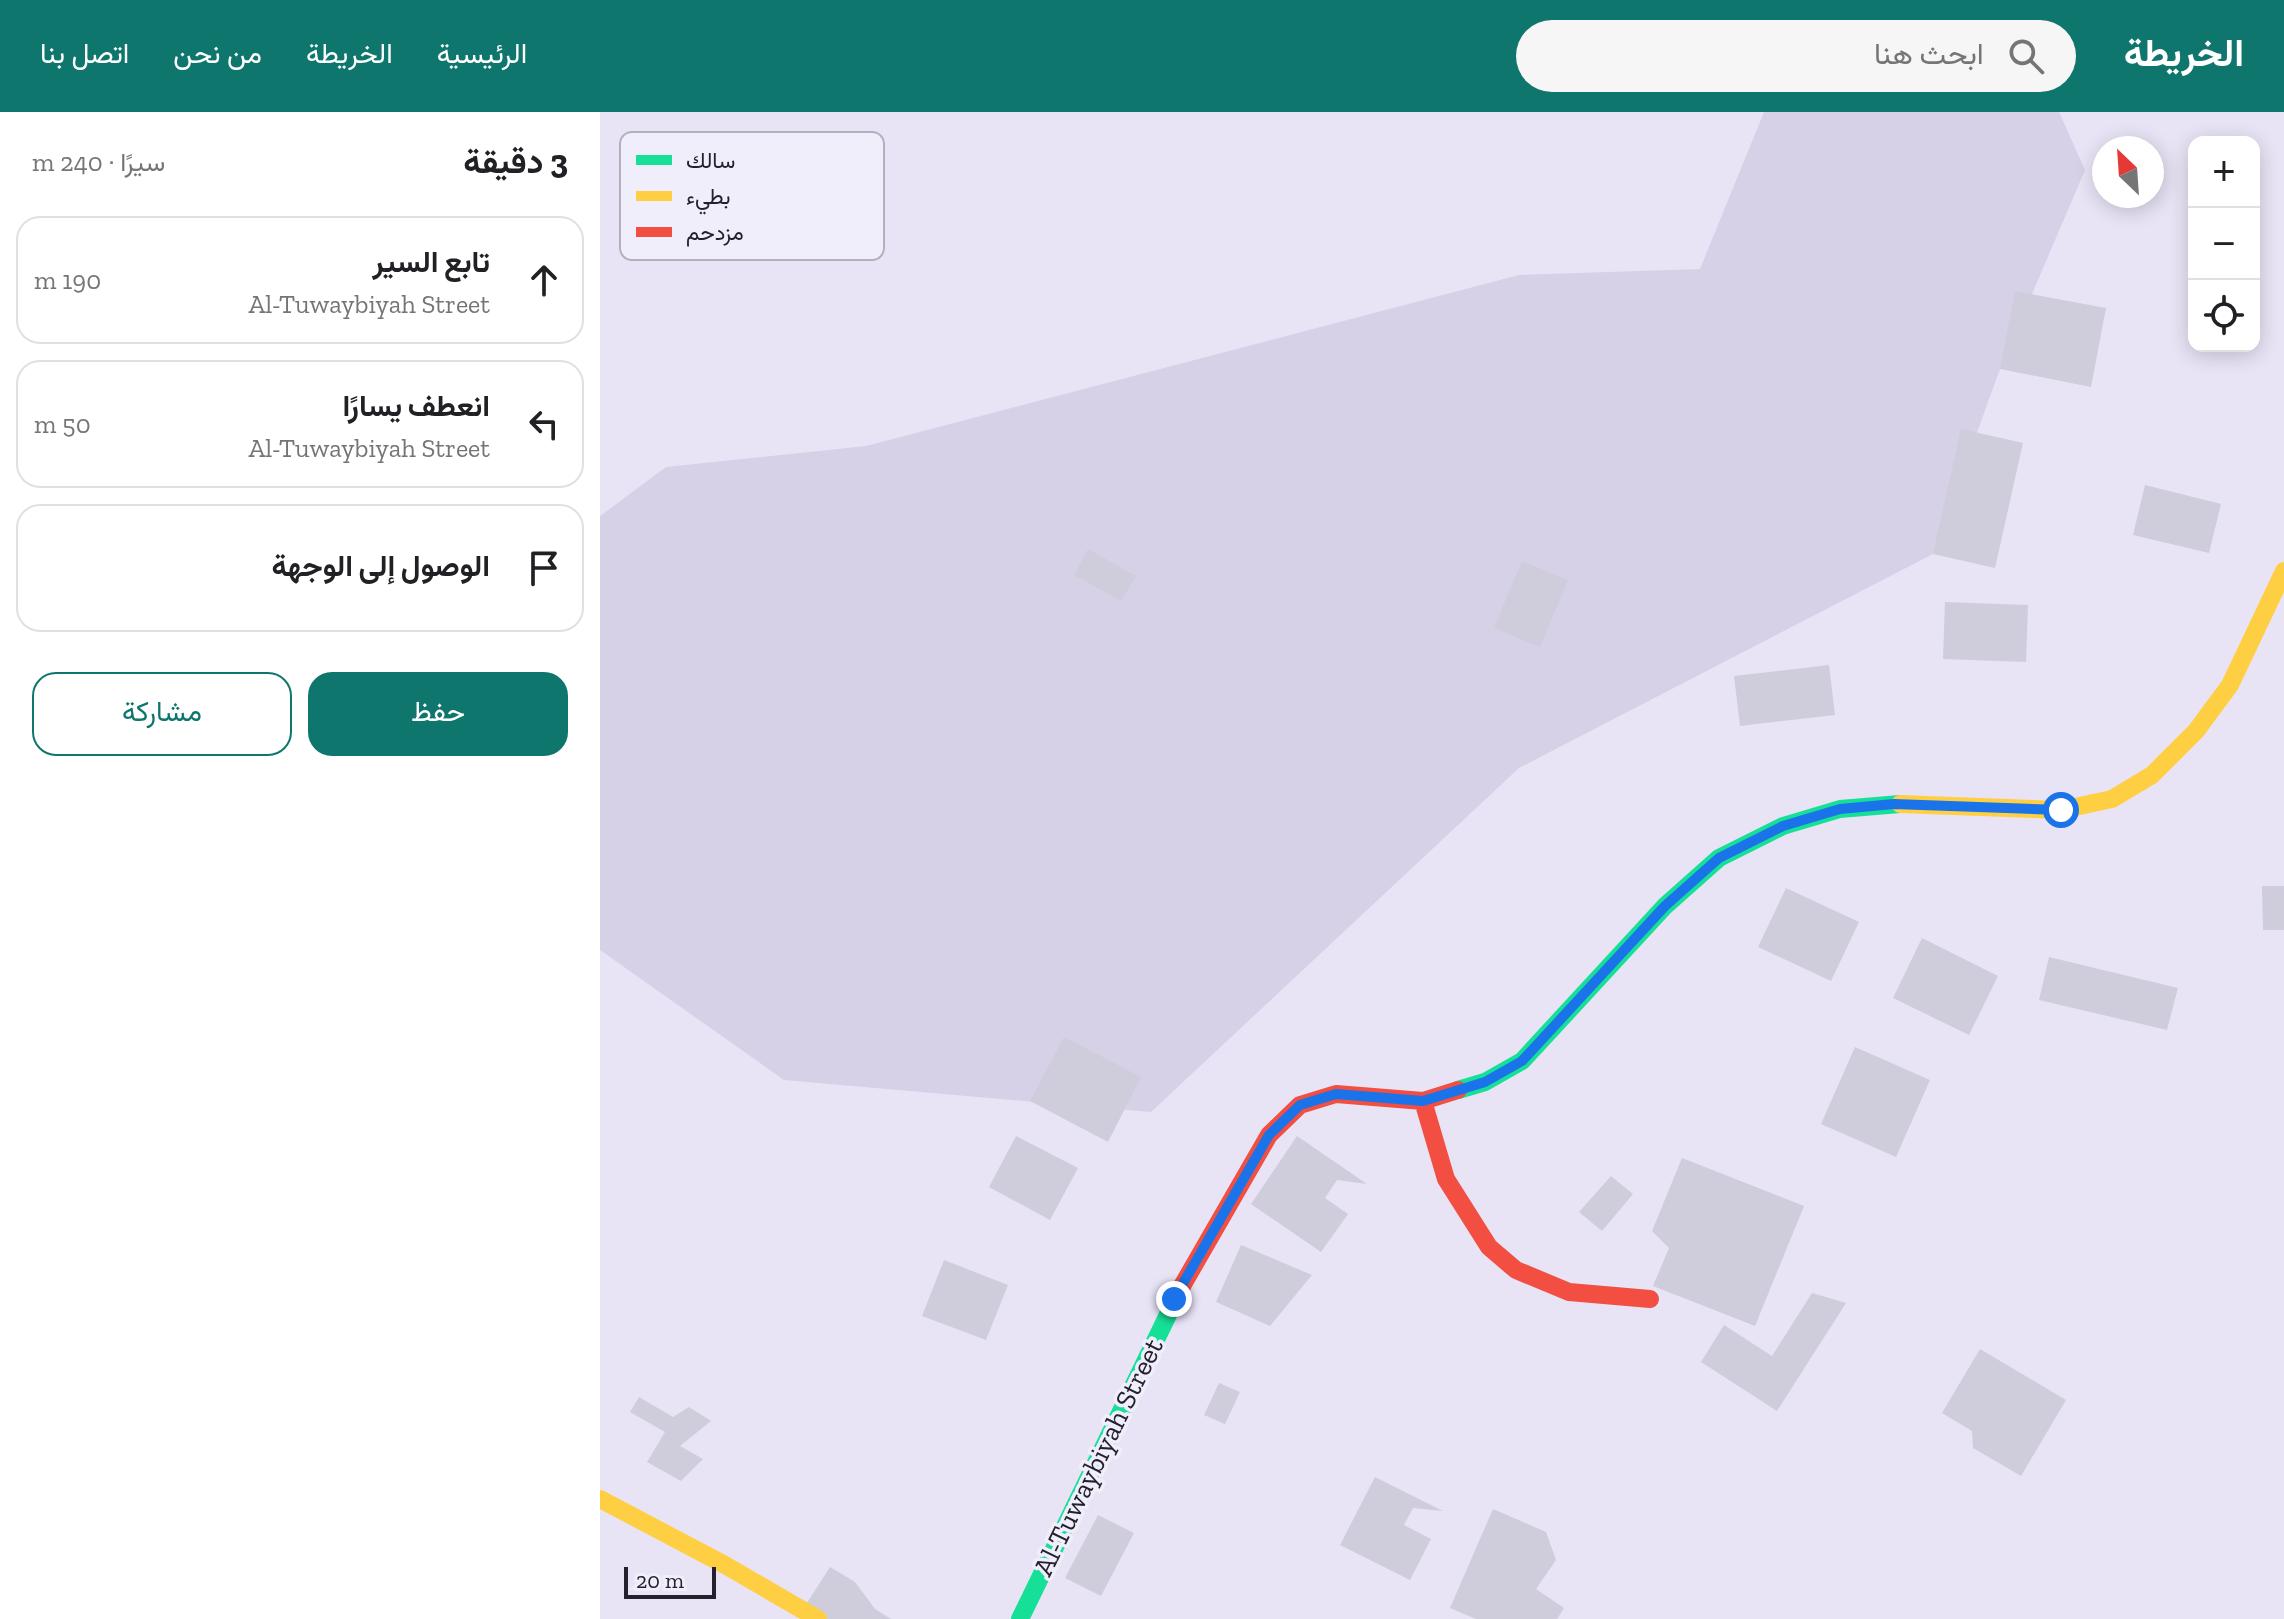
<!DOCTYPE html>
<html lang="ar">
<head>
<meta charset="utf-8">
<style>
	body { margin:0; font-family:"Zilla Slab",Vazirmatn,serif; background:#f6f6f6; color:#202124; direction:rtl }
	.controls { position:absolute; right:24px; top:24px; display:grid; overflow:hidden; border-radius:16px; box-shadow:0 4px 20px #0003 }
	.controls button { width:72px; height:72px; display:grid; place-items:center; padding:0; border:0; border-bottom:2px solid #e0e0e0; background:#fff; color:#202124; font:40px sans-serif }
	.compass { position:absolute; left:1492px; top:24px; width:72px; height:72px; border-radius:50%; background:#fff; box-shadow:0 4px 20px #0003; rotate:335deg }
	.scale { position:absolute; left:24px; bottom:20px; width:92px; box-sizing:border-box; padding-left:8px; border:4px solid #24212d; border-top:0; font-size:22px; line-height:28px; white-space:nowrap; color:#24212d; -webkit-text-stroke:6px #f0eefb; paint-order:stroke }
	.stop { position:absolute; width:24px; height:24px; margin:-18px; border:6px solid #1a73e8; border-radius:50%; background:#fff }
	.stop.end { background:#1a73e8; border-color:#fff; box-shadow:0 2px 8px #0008 }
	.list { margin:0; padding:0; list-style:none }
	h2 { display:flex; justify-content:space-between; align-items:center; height:104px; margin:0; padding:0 32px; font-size:34px }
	h2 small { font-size:26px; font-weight:400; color:#757577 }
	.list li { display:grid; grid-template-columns:52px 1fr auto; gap:24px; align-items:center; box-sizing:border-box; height:128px; margin:0 16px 16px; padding:0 16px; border:2px solid #e0e0e0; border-radius:24px }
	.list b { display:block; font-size:30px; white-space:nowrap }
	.list p { margin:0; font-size:26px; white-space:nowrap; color:#757577 }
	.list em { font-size:26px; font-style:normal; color:#757577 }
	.actions { display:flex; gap:16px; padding:24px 32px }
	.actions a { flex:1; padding:18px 0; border:2px solid #0f766e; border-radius:24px; text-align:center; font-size:28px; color:#0f766e }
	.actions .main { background:#0f766e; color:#fff }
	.icon { flex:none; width:44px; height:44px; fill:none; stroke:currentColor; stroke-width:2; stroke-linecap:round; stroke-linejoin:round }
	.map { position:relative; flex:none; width:1684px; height:1507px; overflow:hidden; direction:ltr }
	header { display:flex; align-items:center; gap:48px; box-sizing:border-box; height:112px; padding:0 40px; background:#0f766e; color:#fff }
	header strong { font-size:38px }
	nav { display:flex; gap:44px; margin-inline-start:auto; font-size:28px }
	.search { width:560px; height:72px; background:#f6f6f6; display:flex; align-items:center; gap:20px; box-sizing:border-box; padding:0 28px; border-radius:44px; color:#757577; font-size:30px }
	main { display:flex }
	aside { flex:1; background:#fff }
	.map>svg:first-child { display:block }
	.green { fill:#d6d1e7 }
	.building { fill:#cfccdc }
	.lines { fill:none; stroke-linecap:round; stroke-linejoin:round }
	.fast { stroke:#16e098; stroke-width:18 }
	.slow { stroke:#ffcf43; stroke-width:18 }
	.jam { stroke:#f24e42; stroke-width:18 }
	.route { stroke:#1a73e8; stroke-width:10 }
	.labels { text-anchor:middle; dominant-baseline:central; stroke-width:7; stroke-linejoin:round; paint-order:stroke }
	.street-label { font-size:28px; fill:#24212d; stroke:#f0eefb }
	.key { fill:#f0eefb; stroke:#b3b0bd; stroke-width:2 }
	.key-label { font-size:22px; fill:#24212d }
</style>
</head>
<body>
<header>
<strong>الخريطة</strong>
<div class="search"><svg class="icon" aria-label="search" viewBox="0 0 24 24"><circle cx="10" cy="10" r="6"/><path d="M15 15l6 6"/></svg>ابحث هنا</div>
<nav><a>الرئيسية</a><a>الخريطة</a><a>من نحن</a><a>اتصل بنا</a></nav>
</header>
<main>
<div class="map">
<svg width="1684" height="1507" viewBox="0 0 1684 1507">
	<rect width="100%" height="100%" fill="#e8e4f6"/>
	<path class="green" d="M 1164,0 L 1459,0 L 1485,58 L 1400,257 L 1333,442 L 919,656 L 551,1000 L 184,968 L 0,838 L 0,404 L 66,355 L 266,334 L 919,163 L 1100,157 Z"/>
	<path class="building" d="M 1415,179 L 1506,196 L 1491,275 L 1400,257 Z
		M 1361,317 L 1423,331 L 1395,456 L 1333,442 Z
		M 1545,373 L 1621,392 L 1609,441 L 1533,423 Z
		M 488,437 L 536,464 L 521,489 L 474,463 Z
		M 922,449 L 968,468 L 940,535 L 894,516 Z
		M 1345,490 L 1428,493 L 1426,550 L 1343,547 Z
		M 1229,553 L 1235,603 L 1140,614 L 1134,564 Z
		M 1662,774 L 1684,774 L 1684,818 L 1663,818 Z
		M 1186,776 L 1259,810 L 1231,869 L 1158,835 Z
		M 1322,826 L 1398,864 L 1369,923 L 1293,886 Z
		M 1449,845 L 1578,876 L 1567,918 L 1439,888 Z
		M 464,925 L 541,965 L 508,1030 L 430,989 Z
		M 1255,935 L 1330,968 L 1296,1045 L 1221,1012 Z
		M 416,1024 L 478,1056 L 450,1108 L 389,1075 Z
		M 697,1024 L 767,1072 L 737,1068 L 725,1086 L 748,1102 L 721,1140 L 651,1092 Z
		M 1082,1046 L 1204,1094 L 1155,1214 L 1053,1174 L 1069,1136 L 1052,1119 Z
		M 1011,1064 L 1033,1082 L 1002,1119 L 979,1100 Z
		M 641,1133 L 712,1163 L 670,1214 L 616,1190 Z
		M 344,1148 L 408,1173 L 386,1228 L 322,1204 Z
		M 1212,1181 L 1246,1191 L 1177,1299 L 1101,1250 L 1124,1213 L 1172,1244 Z
		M 1380,1237 L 1466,1288 L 1421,1364 L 1373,1336 L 1372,1319 L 1342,1301 Z
		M 619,1271 L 640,1280 L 625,1312 L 604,1303 Z
		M 39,1285 L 73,1305 L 89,1295 L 111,1309 L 80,1334 L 103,1347 L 81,1369 L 47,1350 L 65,1320 L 30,1300 Z
		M 775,1365 L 843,1399 L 813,1396 L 804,1413 L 831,1427 L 810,1468 L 740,1433 Z
		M 893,1397 L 946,1420 L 956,1448 L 936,1477 L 964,1496 L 957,1507 L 876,1507 L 850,1496 Z
		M 498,1403 L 534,1421 L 501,1484 L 465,1466 Z
		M 230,1455 L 255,1470 L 275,1497 L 291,1507 L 218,1507 L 203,1497 Z"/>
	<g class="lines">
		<path class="fast" d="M 858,978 L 885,970 L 922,949 L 1065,794 L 1119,746 L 1183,714 L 1240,697 L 1300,692
			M 420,1507 L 582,1174"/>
		<path class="slow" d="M 1300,692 L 1461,698 L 1512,687 L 1552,663 L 1596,619 L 1630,573 L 1684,459
			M 0,1387 L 125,1453 L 218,1507"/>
		<path class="jam" d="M 823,989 L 846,1067 L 889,1135 L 916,1158 L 969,1180 L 1050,1187
			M 582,1174 L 669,1023 L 700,993 L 736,982 L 823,989 L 858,978"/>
	</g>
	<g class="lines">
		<path class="route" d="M 574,1187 L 669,1023 L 700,993 L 736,982 L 823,989 L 885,970 L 922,949 L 1065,794 L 1119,746 L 1183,714 L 1240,697 L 1294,692 L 1461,698"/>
	</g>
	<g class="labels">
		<g class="street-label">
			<text transform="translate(498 1345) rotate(-64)">Al-Tuwaybiyah Street</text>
		</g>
	</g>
	<rect x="20" y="20" width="264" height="128" rx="12" class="key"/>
	<rect x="36" y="43" width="36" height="10" fill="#16e098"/>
	<rect x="36" y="79" width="36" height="10" fill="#ffcf43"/>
	<rect x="36" y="115" width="36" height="10" fill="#f24e42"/>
	<g class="key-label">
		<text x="86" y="56">سالك</text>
		<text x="86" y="92">بطيء</text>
		<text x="86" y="128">مزدحم</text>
	</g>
</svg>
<div class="controls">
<button>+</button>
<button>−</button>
<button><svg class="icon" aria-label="locate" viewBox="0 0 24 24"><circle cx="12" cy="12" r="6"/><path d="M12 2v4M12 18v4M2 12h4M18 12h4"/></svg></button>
</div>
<svg class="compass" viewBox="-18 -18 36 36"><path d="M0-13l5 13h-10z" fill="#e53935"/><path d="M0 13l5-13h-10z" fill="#757577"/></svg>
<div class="scale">20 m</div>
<div class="stop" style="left:1461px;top:698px"></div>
<div class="stop end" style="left:574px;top:1187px"></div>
</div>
<aside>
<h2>3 دقيقة<small>سيرًا · 240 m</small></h2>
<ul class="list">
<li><svg class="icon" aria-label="ahead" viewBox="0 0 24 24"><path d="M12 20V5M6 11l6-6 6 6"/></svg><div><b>تابع السير</b><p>Al-Tuwaybiyah Street</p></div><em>190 m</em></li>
<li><svg class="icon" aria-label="left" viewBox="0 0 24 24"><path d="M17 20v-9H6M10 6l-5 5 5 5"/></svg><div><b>انعطف يسارًا</b><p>Al-Tuwaybiyah Street</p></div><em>50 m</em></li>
<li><svg class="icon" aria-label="arrive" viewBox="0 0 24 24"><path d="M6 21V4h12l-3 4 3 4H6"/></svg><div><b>الوصول إلى الوجهة</b></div></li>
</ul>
<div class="actions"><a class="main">حفظ</a><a>مشاركة</a></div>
</aside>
</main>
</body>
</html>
